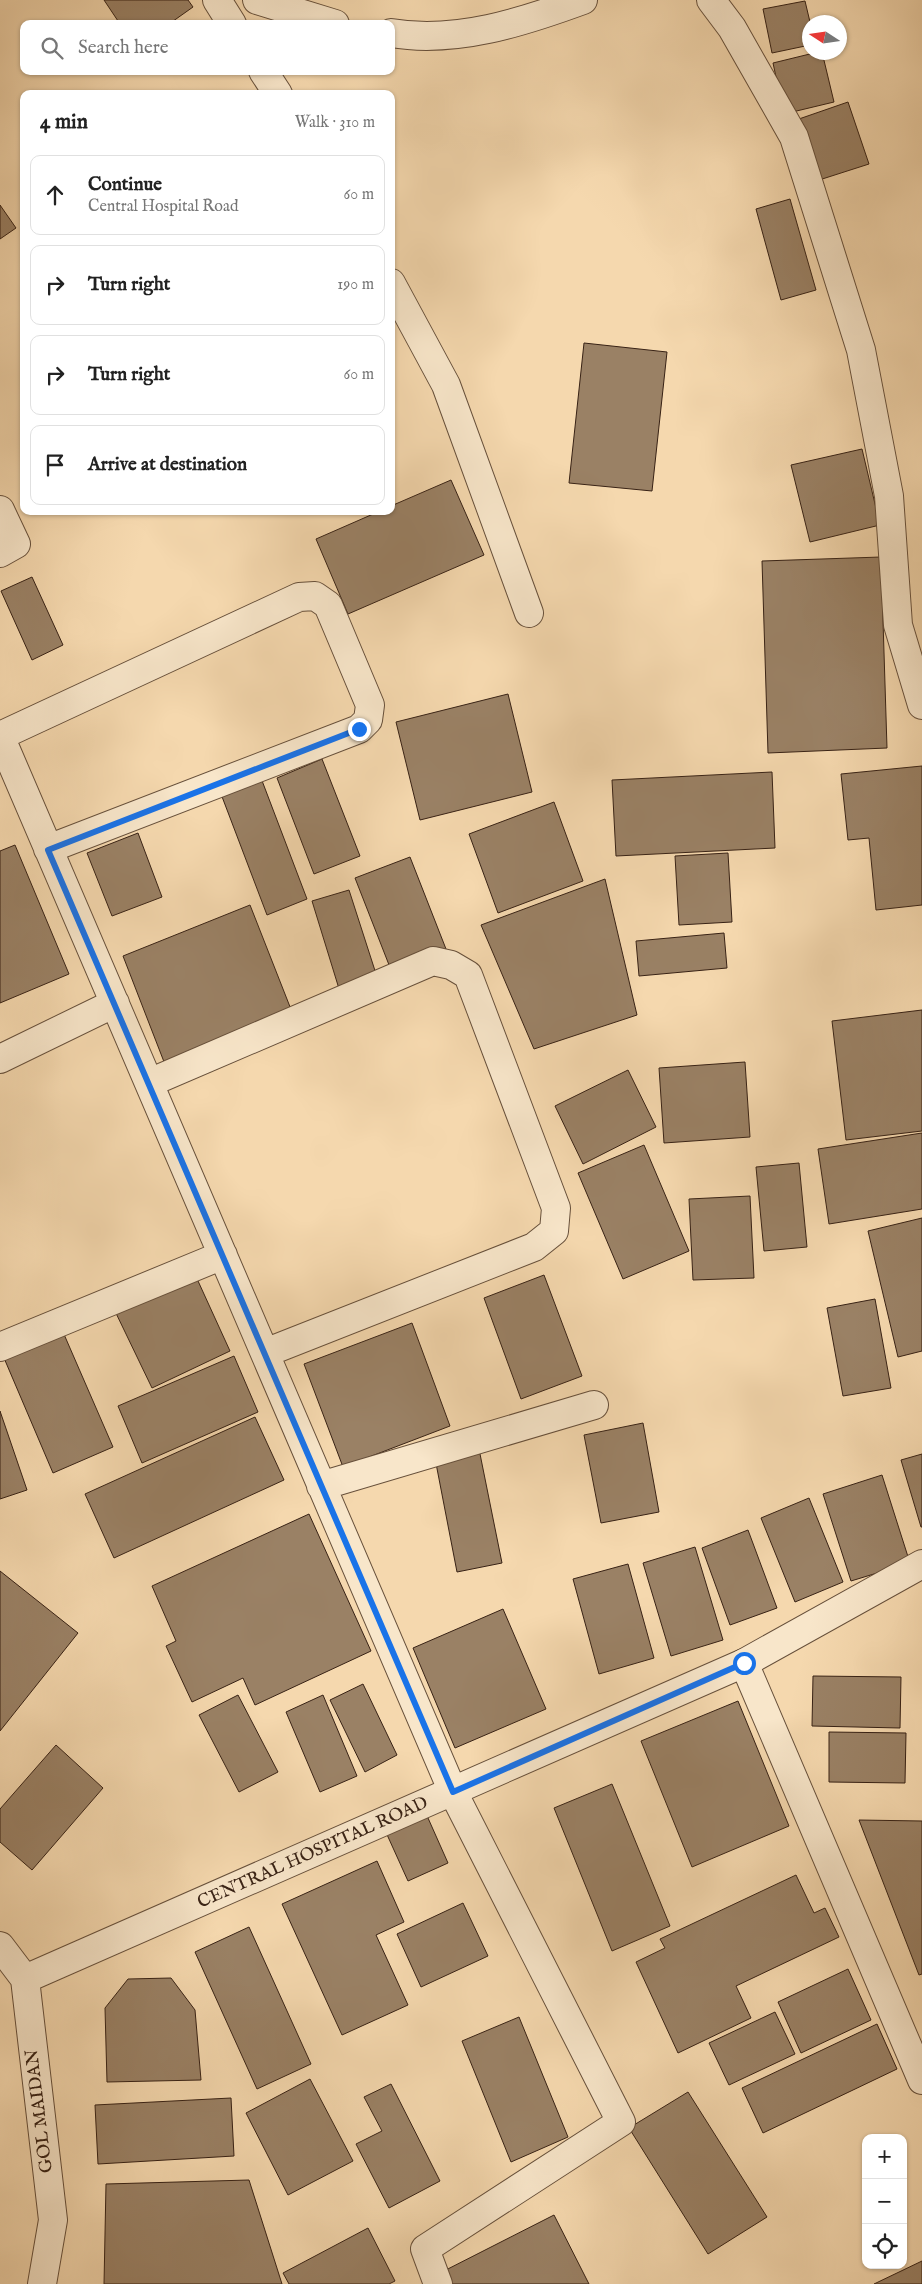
<!DOCTYPE html>
<html lang="en">
<head>
<meta charset="utf-8">
<style>
	body { margin:0; font-family:"IM FELL English",serif; background:#f6f6f6; color:#222 }
	.controls { position:absolute; right:15px; bottom:15px; display:grid; overflow:hidden; border-radius:10px; box-shadow:0 1px 4px #0004 }
	.controls button { width:45px; height:45px; display:grid; place-items:center; padding:0; border:0; border-bottom:1px solid #e0e0e0; background:#fff; color:#222; font:25px sans-serif }
	.compass { position:absolute; left:802px; top:15px; width:45px; height:45px; border-radius:50%; background:#fff; box-shadow:0 1px 4px #0004; rotate:282deg }
	.stop { position:absolute; width:15px; height:15px; margin:-11px; border:4px solid #1a73e8; border-radius:50%; background:#fff }
	.stop.end { background:#1a73e8; border-color:#fff; box-shadow:0 1px 5px #0008 }
	.list { margin:0; padding:0; list-style:none }
	h2 { display:flex; justify-content:space-between; align-items:center; height:65px; margin:0; padding:0 20px; font-size:21px }
	h2 small { font-size:16px; font-weight:400; color:#767676 }
	.list li { display:grid; grid-template-columns:32px 1fr auto; gap:15px; align-items:center; box-sizing:border-box; height:80px; margin:0 10px 10px; padding:0 10px; border:1px solid #e0e0e0; border-radius:10px }
	.list b { display:block; font-size:19px; white-space:nowrap }
	.list p { margin:0; font-size:16px; white-space:nowrap; color:#767676 }
	.list em { font-size:16px; font-style:normal; color:#767676 }
	.icon { flex:none; width:28px; height:28px; fill:none; stroke:currentColor; stroke-width:2; stroke-linecap:round; stroke-linejoin:round }
	.map { position:relative; flex:none; width:922px; height:2284px; overflow:hidden }
	.search { position:absolute; background:#fff; box-shadow:0 1px 4px #0004; left:20px; top:20px; width:375px; height:55px; display:flex; align-items:center; gap:12px; box-sizing:border-box; padding:0 18px; border-radius:10px; color:#767676; font-size:19px }
	.panel { position:absolute; background:#fff; box-shadow:0 1px 4px #0004; left:20px; top:90px; width:375px; height:425px; border-radius:10px }
	.map>svg:first-child { display:block }
	.building { fill:#9a8165; stroke:#382215 }
	.lines { fill:none; stroke-linecap:round; stroke-linejoin:round }
	.minor-casing { stroke:#67503b; stroke-width:30 }
	.tertiary-casing { stroke:#67503b; stroke-width:30 }
	.minor { stroke:#f8e6ca; stroke-width:28 }
	.tertiary { stroke:#f8e6ca; stroke-width:28 }
	.route { stroke:#1a73e8; stroke-width:6 }
	.labels { text-anchor:middle; dominant-baseline:central; stroke-width:5; stroke-linejoin:round; paint-order:stroke }
	.street-label { font-size:18px; fill:#382215; stroke:#f8e6ca }
</style>
</head>
<body>
<div class="map">
<svg width="922" height="2284" viewBox="0 0 922 2284">
	<rect width="100%" height="100%" fill="#f5d8ae"/>
	<filter id="stains"><feTurbulence type="fractalNoise" baseFrequency=".004" numOctaves="4"/><feColorMatrix values="0 0 0 0 .2 0 0 0 0 .09 0 0 0 0 .02 0 0 0 .5 -.17"/></filter>
	<radialGradient id="worn" r=".72"><stop offset=".6" stop-color="#630" stop-opacity="0"/><stop offset="1" stop-color="#630" stop-opacity=".3"/></radialGradient>
	<path class="building" d="M 104,0 L 188,0 L 193,7 L 169,24 L 120,24 Z
		M 805,1 L 810,22 L 810,45 L 772,53 L 763,9 Z
		M 818,52 L 822,52 L 834,102 L 784,114 L 773,63 Z
		M 848,102 L 869,164 L 816,181 L 796,120 Z
		M 790,199 L 816,290 L 781,300 L 756,209 Z
		M 0,205 L 16,228 L 0,239 Z
		M 584,343 L 667,352 L 652,491 L 569,483 Z
		M 862,449 L 880,525 L 810,542 L 791,465 Z
		M 451,480 L 484,555 L 348,614 L 316,539 L 380,511 L 391,511 L 391,506 Z
		M 881,557 L 887,748 L 768,753 L 762,561 Z
		M 32,577 L 63,645 L 32,660 L 1,591 Z
		M 508,694 L 532,792 L 420,820 L 396,722 Z
		M 322,759 L 360,856 L 314,874 L 277,778 Z
		M 922,766 L 922,905 L 876,910 L 869,838 L 848,840 L 841,774 Z
		M 772,772 L 775,848 L 616,856 L 612,780 Z
		M 261,778 L 307,899 L 267,915 L 221,794 Z
		M 554,802 L 583,881 L 498,913 L 469,834 Z
		M 138,833 L 162,897 L 112,916 L 87,853 Z
		M 15,845 L 69,974 L 0,1003 L 0,851 Z
		M 728,853 L 732,922 L 679,925 L 675,856 Z
		M 410,857 L 446,949 L 391,970 L 355,878 Z
		M 605,879 L 637,1015 L 534,1049 L 481,925 Z
		M 349,890 L 378,980 L 340,992 L 312,901 Z
		M 250,905 L 294,1017 L 166,1067 L 123,956 Z
		M 724,933 L 727,968 L 639,976 L 636,941 Z
		M 922,1010 L 922,1131 L 846,1140 L 832,1021 Z
		M 745,1062 L 750,1137 L 664,1143 L 659,1068 Z
		M 628,1070 L 656,1127 L 583,1164 L 555,1106 Z
		M 922,1133 L 922,1209 L 829,1224 L 818,1149 Z
		M 644,1145 L 689,1251 L 623,1279 L 578,1173 Z
		M 799,1163 L 807,1247 L 764,1251 L 756,1167 Z
		M 750,1196 L 754,1278 L 693,1280 L 689,1199 Z
		M 922,1218 L 922,1351 L 898,1357 L 868,1231 Z
		M 193,1270 L 230,1351 L 152,1388 L 113,1307 Z
		M 544,1275 L 582,1376 L 521,1399 L 484,1298 Z
		M 875,1299 L 891,1388 L 843,1396 L 827,1308 Z
		M 412,1323 L 450,1426 L 343,1467 L 304,1364 Z
		M 63,1332 L 113,1447 L 53,1473 L 4,1358 Z
		M 234,1356 L 258,1412 L 142,1463 L 118,1406 Z
		M 0,1411 L 27,1490 L 0,1499 Z
		M 255,1417 L 284,1480 L 114,1558 L 85,1494 Z
		M 643,1423 L 659,1512 L 601,1523 L 584,1435 Z
		M 478,1444 L 502,1563 L 457,1572 L 434,1453 Z
		M 922,1454 L 922,1527 L 921,1527 L 901,1460 Z
		M 882,1475 L 910,1563 L 851,1581 L 823,1494 Z
		M 809,1498 L 843,1582 L 795,1602 L 761,1518 Z
		M 309,1514 L 371,1651 L 255,1705 L 243,1678 L 192,1702 L 166,1646 L 176,1641 L 152,1586 Z
		M 748,1530 L 777,1608 L 730,1625 L 702,1548 Z
		M 695,1547 L 723,1640 L 671,1656 L 643,1563 Z
		M 628,1564 L 654,1658 L 599,1674 L 573,1579 Z
		M 0,1571 L 78,1633 L 0,1731 Z
		M 503,1609 L 546,1709 L 455,1748 L 413,1648 Z
		M 813,1676 L 901,1677 L 900,1728 L 812,1726 Z
		M 363,1684 L 397,1755 L 365,1772 L 330,1700 Z
		M 238,1695 L 278,1772 L 239,1792 L 199,1715 Z
		M 323,1695 L 357,1776 L 320,1792 L 286,1712 Z
		M 738,1701 L 789,1826 L 692,1867 L 641,1741 Z
		M 829,1732 L 906,1733 L 905,1783 L 829,1782 Z
		M 56,1745 L 103,1788 L 32,1870 L 0,1842 L 0,1809 Z
		M 612,1784 L 670,1926 L 612,1951 L 554,1808 Z
		M 424,1809 L 448,1863 L 408,1881 L 384,1828 Z
		M 859,1820 L 922,1821 L 922,1974 L 919,1975 Z
		M 377,1861 L 404,1922 L 376,1935 L 408,2005 L 342,2035 L 282,1904 Z
		M 796,1875 L 814,1913 L 825,1908 L 839,1937 L 736,1986 L 751,2018 L 678,2053 L 636,1962 L 665,1948 L 660,1939 Z
		M 463,1903 L 488,1956 L 421,1987 L 397,1934 Z
		M 249,1927 L 311,2064 L 257,2089 L 195,1952 Z
		M 848,1969 L 871,2020 L 801,2053 L 778,2002 Z
		M 171,1978 L 195,2010 L 201,2080 L 107,2082 L 105,2008 L 128,1979 Z
		M 775,2012 L 795,2054 L 729,2085 L 709,2043 Z
		M 519,2017 L 568,2137 L 511,2162 L 462,2041 Z
		M 877,2024 L 897,2069 L 763,2133 L 742,2088 Z
		M 310,2079 L 353,2161 L 288,2195 L 246,2113 Z
		M 391,2084 L 440,2181 L 389,2208 L 356,2144 L 382,2131 L 364,2097 Z
		M 688,2092 L 767,2217 L 708,2254 L 629,2128 Z
		M 231,2098 L 234,2156 L 98,2164 L 95,2105 Z
		M 249,2180 L 282,2284 L 104,2284 L 106,2184 Z
		M 554,2215 L 589,2284 L 441,2284 L 436,2275 Z
		M 368,2228 L 395,2281 L 389,2284 L 289,2284 L 283,2273 Z
		M 922,2261 L 922,2284 L 874,2284 Z"/>
	<g class="lines">
		<defs>
			<path id="minor" d="M 217,0 L 232,24
				M 257,0 L 335,24
				M 711,0 L 732,28 L 794,137 L 861,350 L 889,496 L 898,625 L 922,705
				M 391,33 C 456,44 523,22 583,0
				M 263,71 L 278,94
				M 391,283 L 446,385 L 529,613
				M 0,510 L 16,544 L 0,553
				M 0,736 L 453,1792 L 621,2122 L 425,2249 L 438,2284
				M 0,736 L 299,597 L 315,596 L 328,605 L 370,705 L 368,720 L 359,729 L 48,849
				M 0,1059 L 115,1003
				M 149,1083 L 433,961 L 451,965 L 468,975 L 556,1208 L 554,1231 L 534,1247 L 265,1353
				M 0,1347 L 223,1255
				M 321,1486 L 594,1405
				M 744,1663 L 922,2080"/>
			<path id="tertiary" d="M 0,1946 L 25,1979 L 53,2220 L 42,2284
				M 25,1979 L 744,1663 L 922,1564"/>
		</defs>
		<use href="#minor" class="minor-casing"/>
		<use href="#tertiary" class="tertiary-casing"/>
		<use href="#minor" class="minor"/>
		<use href="#tertiary" class="tertiary"/>
	</g>
	<g class="lines">
		<path class="route" d="M 359,729 L 48,850 L 453,1792 L 744,1663"/>
	</g>
	<g class="labels">
		<g class="street-label">
			<text transform="translate(313 1853) rotate(-24)">CENTRAL HOSPITAL ROAD</text>
			<text transform="translate(40 2111) rotate(-97)">GOL MAIDAN</text>
		</g>
	</g>
	<rect width="100%" height="100%" filter="url(#stains)"/>
	<rect width="100%" height="100%" fill="url(#worn)"/>
</svg>
<div class="controls">
<button>+</button>
<button>−</button>
<button><svg class="icon" aria-label="locate" viewBox="0 0 24 24"><circle cx="12" cy="12" r="6"/><path d="M12 2v4M12 18v4M2 12h4M18 12h4"/></svg></button>
</div>
<svg class="compass" viewBox="-18 -18 36 36"><path d="M0-13l5 13h-10z" fill="#e53935"/><path d="M0 13l5-13h-10z" fill="#767676"/></svg>
<div class="stop" style="left:744px;top:1663px"></div>
<div class="stop end" style="left:359px;top:729px"></div>
<div class="search"><svg class="icon" aria-label="search" viewBox="0 0 24 24"><circle cx="10" cy="10" r="6"/><path d="M15 15l6 6"/></svg>Search here</div>
<section class="panel">
<h2>4 min<small>Walk · 310 m</small></h2>
<ul class="list">
<li><svg class="icon" aria-label="ahead" viewBox="0 0 24 24"><path d="M12 20V5M6 11l6-6 6 6"/></svg><div><b>Continue</b><p>Central Hospital Road</p></div><em>60 m</em></li>
<li><svg class="icon" aria-label="right" viewBox="0 0 24 24"><path d="M7 20v-9h11M14 6l5 5-5 5"/></svg><div><b>Turn right</b></div><em>190 m</em></li>
<li><svg class="icon" aria-label="right" viewBox="0 0 24 24"><path d="M7 20v-9h11M14 6l5 5-5 5"/></svg><div><b>Turn right</b></div><em>60 m</em></li>
<li><svg class="icon" aria-label="arrive" viewBox="0 0 24 24"><path d="M6 21V4h12l-3 4 3 4H6"/></svg><div><b>Arrive at destination</b></div></li>
</ul>
</section>
</div>
</body>
</html>
